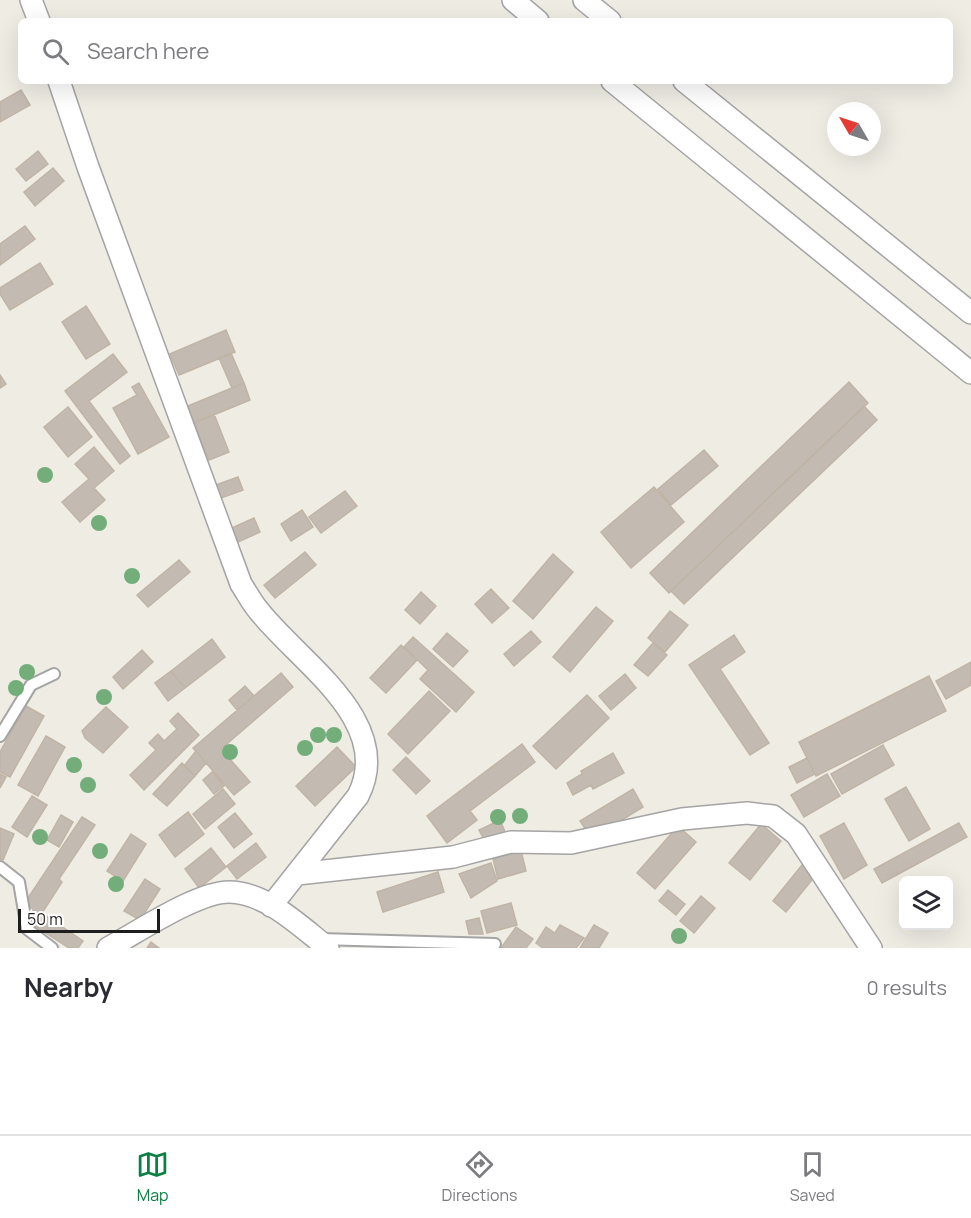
<!DOCTYPE html>
<html lang="en">
<head>
<meta charset="utf-8">
<style>
	body { margin:0; font-family:Manrope,sans-serif; background:#f7f7f7; color:#2b2b33 }
	.controls { position:absolute; right:18px; bottom:18px; display:grid; overflow:hidden; border-radius:9px; box-shadow:0 6px 24px #0002 }
	.controls button { width:54px; height:54px; display:grid; place-items:center; padding:0; border:0; border-bottom:2px solid #e1e1e2; background:#fff; color:#2b2b33; font:30px sans-serif }
	.compass { position:absolute; left:827px; top:102px; width:54px; height:54px; border-radius:50%; background:#fff; box-shadow:0 6px 24px #0002; rotate:309deg }
	.scale { position:absolute; left:18px; bottom:15px; width:142px; box-sizing:border-box; padding-left:6px; border:3px solid #1d1d1d; border-top:0; font-size:16px; line-height:21px; white-space:nowrap; color:#1d1d1d; -webkit-text-stroke:4px #fff; paint-order:stroke }
	.list { margin:0; padding:0; list-style:none }
	h2 { display:flex; justify-content:space-between; align-items:center; height:78px; margin:0; padding:0 24px; font-size:26px }
	h2 small { font-size:20px; font-weight:400; color:#7c7c81 }
	.icon { flex:none; width:33px; height:33px; fill:none; stroke:currentColor; stroke-width:2; stroke-linecap:round; stroke-linejoin:round }
	.map { position:relative; flex:none; width:971px; height:948px; overflow:hidden }
	.search { position:absolute; background:#fff; box-shadow:0 6px 24px #0002; left:18px; right:18px; top:18px; height:66px; display:flex; align-items:center; gap:15px; box-sizing:border-box; padding:0 21px; border-radius:9px; color:#7c7c81; font-size:22px }
	.sheet { height:186px; background:#fff }
	nav { display:flex; justify-content:space-around; align-items:center; box-sizing:border-box; height:84px; border-top:2px solid #e1e1e2; background:#fff; font-size:16px; color:#7c7c81 }
	nav a { display:grid; justify-items:center; gap:3px }
	nav .on { color:#0b8043 }
	.map>svg:first-child { display:block }
	.building { fill:#c3bbb2; stroke:#c0b4a5; stroke-width:1.5 }
	.lines { fill:none; stroke-linecap:round; stroke-linejoin:round }
	.lane-casing { stroke:#a4a4a4; stroke-width:14 }
	.street-casing { stroke:#a4a4a4; stroke-width:24 }
	.lane { stroke:#fff; stroke-width:10 }
	.street { stroke:#fff; stroke-width:21 }
	.tree { fill:#72ad7a }
</style>
</head>
<body>
<div class="map">
<svg width="971" height="948" viewBox="0 0 971 948">
	<rect width="100%" height="100%" fill="#eeece3"/>
	<path class="building" d="M 21,90 L 30,105 L 0,122 L 0,102 Z
		M 38,151 L 48,164 L 26,181 L 16,169 Z
		M 53,168 L 64,181 L 35,206 L 24,192 Z
		M 25,226 L 35,239 L 0,265 L 0,244 Z
		M 40,263 L 53,284 L 10,310 L 0,294 L 0,288 Z
		M 86,306 L 110,344 L 86,359 L 62,322 Z
		M 226,330 L 235,352 L 179,375 L 170,354 Z
		M 231,353 L 244,383 L 232,388 L 219,358 Z
		M 113,354 L 127,372 L 89,401 L 130,456 L 120,464 L 65,391 Z
		M 0,375 L 6,384 L 0,388 Z
		M 849,382 L 868,403 L 669,593 L 650,573 Z
		M 139,383 L 169,437 L 138,454 L 113,408 L 137,395 L 132,387 Z
		M 244,383 L 250,400 L 194,423 L 188,406 Z
		M 864,406 L 877,420 L 684,604 L 671,591 Z
		M 68,407 L 92,437 L 68,457 L 44,427 Z
		M 214,414 L 229,452 L 209,460 L 194,423 Z
		M 94,447 L 114,471 L 94,488 L 105,500 L 80,522 L 62,502 L 89,479 L 75,464 Z
		M 704,450 L 718,466 L 671,505 L 658,489 Z
		M 238,477 L 243,490 L 221,498 L 216,485 Z
		M 654,487 L 684,522 L 631,568 L 601,532 Z
		M 345,491 L 357,506 L 321,533 L 309,517 Z
		M 302,510 L 313,527 L 291,541 L 281,524 Z
		M 254,518 L 260,532 L 238,542 L 232,528 Z
		M 305,552 L 316,565 L 275,598 L 264,585 Z
		M 553,554 L 573,572 L 533,619 L 513,601 Z
		M 179,560 L 190,572 L 148,607 L 137,595 Z
		M 491,589 L 509,608 L 492,623 L 475,604 Z
		M 421,592 L 436,606 L 420,624 L 405,610 Z
		M 596,607 L 613,621 L 570,672 L 553,657 Z
		M 670,611 L 688,625 L 665,652 L 648,638 Z
		M 531,631 L 541,642 L 514,666 L 504,654 Z
		M 447,633 L 468,651 L 453,667 L 433,649 Z
		M 734,635 L 745,652 L 720,669 L 769,743 L 750,755 L 689,665 Z
		M 413,637 L 474,692 L 456,712 L 420,679 L 428,670 L 404,647 Z
		M 212,639 L 225,657 L 185,688 L 171,671 Z
		M 653,643 L 667,655 L 648,676 L 634,665 Z
		M 401,645 L 417,660 L 386,693 L 370,678 Z
		M 142,650 L 153,662 L 123,689 L 113,677 Z
		M 971,662 L 971,685 L 946,699 L 936,681 Z
		M 171,671 L 185,688 L 168,701 L 155,683 Z
		M 281,673 L 293,687 L 221,749 L 250,782 L 234,795 L 193,748 Z
		M 625,674 L 636,688 L 611,710 L 599,696 Z
		M 929,676 L 946,711 L 816,776 L 799,742 Z
		M 245,686 L 254,696 L 237,710 L 229,700 Z
		M 429,691 L 450,711 L 408,754 L 388,734 Z
		M 587,695 L 609,718 L 556,769 L 533,746 Z
		M 26,706 L 44,716 L 10,777 L 0,772 L 0,752 Z
		M 106,707 L 128,727 L 103,753 L 85,738 L 82,731 Z
		M 178,713 L 199,735 L 144,790 L 130,775 L 156,750 L 149,743 L 158,734 L 164,741 L 177,729 L 170,721 Z
		M 46,736 L 65,747 L 38,796 L 18,785 Z
		M 522,744 L 535,762 L 470,811 L 477,820 L 447,843 L 427,816 Z
		M 883,745 L 894,765 L 842,794 L 831,774 Z
		M 337,747 L 356,767 L 315,806 L 296,786 Z
		M 196,751 L 206,763 L 195,776 L 184,766 Z
		M 613,753 L 624,773 L 593,789 L 591,785 L 573,795 L 567,783 L 582,774 L 581,771 Z
		M 406,757 L 430,781 L 416,794 L 393,770 Z
		M 807,758 L 815,774 L 797,783 L 789,767 Z
		M 182,763 L 195,776 L 167,806 L 153,794 Z
		M 212,772 L 224,786 L 214,794 L 203,780 Z
		M 0,774 L 6,777 L 0,788 Z
		M 827,774 L 840,796 L 804,817 L 791,795 Z
		M 906,787 L 930,829 L 909,841 L 885,799 Z
		M 223,789 L 235,804 L 205,829 L 193,814 Z
		M 633,789 L 643,807 L 617,823 L 586,830 L 580,821 Z
		M 32,796 L 47,805 L 27,837 L 12,827 Z
		M 188,812 L 204,834 L 175,857 L 159,835 Z
		M 235,813 L 252,834 L 234,848 L 218,827 Z
		M 61,815 L 73,822 L 59,847 L 47,840 Z
		M 82,817 L 95,825 L 59,879 L 62,882 L 42,913 L 83,941 L 78,948 L 69,948 L 32,924 L 28,898 Z
		M 500,820 L 506,834 L 486,843 L 479,830 Z
		M 844,823 L 867,865 L 844,879 L 820,836 Z
		M 959,823 L 967,837 L 882,883 L 874,869 Z
		M 761,824 L 781,841 L 750,880 L 729,863 Z
		M 678,826 L 696,842 L 655,889 L 637,873 Z
		M 0,828 L 14,834 L 3,860 L 0,859 Z
		M 131,834 L 146,844 L 123,881 L 107,871 Z
		M 256,843 L 266,857 L 237,879 L 227,866 Z
		M 211,848 L 226,867 L 199,888 L 185,869 Z
		M 521,851 L 526,871 L 498,879 L 493,859 Z
		M 491,863 L 497,881 L 471,898 L 459,874 Z
		M 802,865 L 815,876 L 786,912 L 773,901 Z
		M 438,872 L 444,892 L 383,912 L 377,892 Z
		M 145,879 L 160,889 L 140,920 L 124,911 Z
		M 668,890 L 685,904 L 676,915 L 659,901 Z
		M 701,896 L 715,908 L 694,933 L 680,921 Z
		M 511,903 L 517,925 L 487,933 L 481,911 Z
		M 479,918 L 483,934 L 469,934 L 466,921 Z
		M 560,925 L 584,938 L 576,948 L 543,948 L 536,943 L 546,927 L 555,933 Z
		M 594,925 L 608,933 L 599,948 L 580,948 Z
		M 516,927 L 533,939 L 526,948 L 501,948 Z
		M 151,942 L 159,948 L 147,948 Z"/>
	<g class="lines">
		<defs>
			<path id="lane" d="M 0,736 L 31,685 L 54,674
				M 0,867 L 19,882 L 27,929 L 52,948
				M 320,939 L 495,944"/>
			<path id="street" d="M 31,0 L 39,21
				M 513,0 L 538,21
				M 584,0 L 610,21
				M 59,81 L 88,167 L 241,584 C 247,593 252,603 259,611 C 299,662 396,722 358,796 L 271,906
				M 612,81 L 971,373
				M 684,81 L 971,313
				M 297,874 L 453,857 L 511,842 L 571,843 L 682,819 L 747,813 L 773,816 L 796,834 L 871,948
				M 108,948 C 138,932 197,892 229,892 C 266,892 301,927 328,948"/>
		</defs>
		<use href="#lane" class="lane-casing"/>
		<use href="#street" class="street-casing"/>
		<use href="#lane" class="lane"/>
		<use href="#street" class="street"/>
	</g>
	<g class="tree">
		<circle cx="45" cy="475" r="8"/>
		<circle cx="99" cy="523" r="8"/>
		<circle cx="132" cy="576" r="8"/>
		<circle cx="27" cy="672" r="8"/>
		<circle cx="16" cy="688" r="8"/>
		<circle cx="104" cy="697" r="8"/>
		<circle cx="318" cy="735" r="8"/>
		<circle cx="334" cy="735" r="8"/>
		<circle cx="305" cy="748" r="8"/>
		<circle cx="230" cy="752" r="8"/>
		<circle cx="74" cy="765" r="8"/>
		<circle cx="88" cy="785" r="8"/>
		<circle cx="520" cy="816" r="8"/>
		<circle cx="498" cy="817" r="8"/>
		<circle cx="40" cy="837" r="8"/>
		<circle cx="100" cy="851" r="8"/>
		<circle cx="116" cy="884" r="8"/>
		<circle cx="679" cy="936" r="8"/>
	</g>
</svg>
<div class="controls">
<button><svg class="icon" aria-label="layers" viewBox="0 0 24 24"><path d="M12 4l9 5-9 5-9-5zM3 14l9 5 9-5"/></svg></button>
</div>
<svg class="compass" viewBox="-18 -18 36 36"><path d="M0-13l5 13h-10z" fill="#e53935"/><path d="M0 13l5-13h-10z" fill="#7c7c81"/></svg>
<div class="scale">50 m</div>
<div class="search"><svg class="icon" aria-label="search" viewBox="0 0 24 24"><circle cx="10" cy="10" r="6"/><path d="M15 15l6 6"/></svg>Search here</div>
</div>
<section class="sheet">
<h2>Nearby<small>0 results</small></h2>
<ul class="list">
</ul>
</section>
<nav>
<a class="on"><svg class="icon" aria-label="map" viewBox="0 0 24 24"><path d="M3 6l6-2 6 2 6-2v14l-6 2-6-2-6 2zM9 4v14M15 6v14"/></svg>Map</a>
<a><svg class="icon" aria-label="directions" viewBox="0 0 24 24"><path d="M12 3l9 9-9 9-9-9zM9 14v-3h6M13 9l2 2-2 2"/></svg>Directions</a>
<a><svg class="icon" aria-label="saved" viewBox="0 0 24 24"><path d="M7 4h10v16l-5-4-5 4z"/></svg>Saved</a>
</nav>
</body>
</html>
